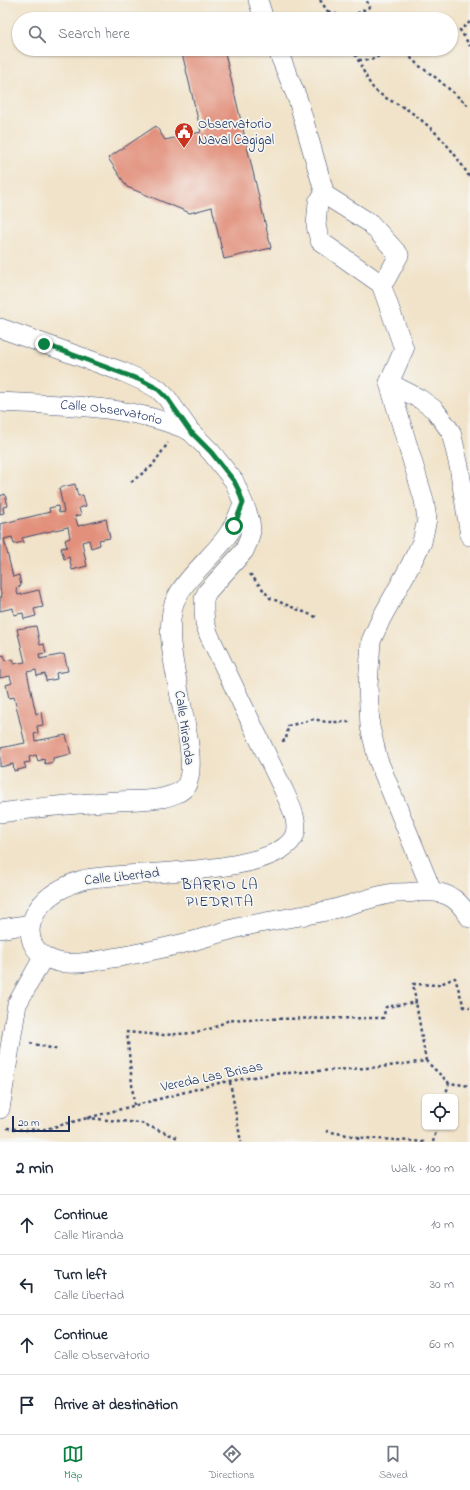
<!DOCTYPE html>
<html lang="en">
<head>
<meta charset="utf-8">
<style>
	body { margin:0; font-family:"Indie Flower",sans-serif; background:#f6f6f7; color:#1f2937 }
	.controls { position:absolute; right:12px; bottom:12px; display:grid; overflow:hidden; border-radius:6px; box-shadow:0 1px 3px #0004 }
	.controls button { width:36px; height:36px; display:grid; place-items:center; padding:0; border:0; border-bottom:1px solid #e0e1e3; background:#fff; color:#1f2937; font:20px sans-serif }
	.scale { position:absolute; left:12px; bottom:10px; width:58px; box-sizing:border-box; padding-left:4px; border:2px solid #1b2f5e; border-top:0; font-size:11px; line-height:14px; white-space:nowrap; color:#1b2f5e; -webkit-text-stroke:3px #f6f6f2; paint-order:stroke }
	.stop { position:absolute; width:12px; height:12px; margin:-9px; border:3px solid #0b8043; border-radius:50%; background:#fff }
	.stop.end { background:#0b8043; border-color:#fff; box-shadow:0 1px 4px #0008 }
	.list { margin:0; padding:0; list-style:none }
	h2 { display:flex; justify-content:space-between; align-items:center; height:52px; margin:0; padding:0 16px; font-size:17px }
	h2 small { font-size:13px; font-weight:400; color:#747a83 }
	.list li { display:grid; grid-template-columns:26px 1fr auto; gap:12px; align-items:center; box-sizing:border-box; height:60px; padding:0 16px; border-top:1px solid #e0e1e3 }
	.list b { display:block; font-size:15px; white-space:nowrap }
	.list p { margin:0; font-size:13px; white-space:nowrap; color:#747a83 }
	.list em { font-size:13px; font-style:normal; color:#747a83 }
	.icon { flex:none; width:22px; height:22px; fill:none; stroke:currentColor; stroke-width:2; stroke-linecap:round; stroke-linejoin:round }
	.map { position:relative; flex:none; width:470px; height:1142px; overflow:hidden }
	.search { position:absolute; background:#fff; box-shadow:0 1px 3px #0004; left:12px; right:12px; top:12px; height:44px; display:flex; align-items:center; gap:10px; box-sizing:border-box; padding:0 14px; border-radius:22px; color:#747a83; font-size:15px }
	.sheet { height:292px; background:#fff }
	nav { display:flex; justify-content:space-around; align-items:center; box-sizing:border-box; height:56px; border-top:1px solid #e0e1e3; background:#fff; font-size:11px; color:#747a83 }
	nav a { display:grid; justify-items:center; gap:2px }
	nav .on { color:#0b8043 }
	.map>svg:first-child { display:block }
	.building { fill:#e2907b }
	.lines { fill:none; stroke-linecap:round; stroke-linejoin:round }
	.minor-casing { stroke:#3b4a6e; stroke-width:20 }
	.path { stroke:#3b4a6e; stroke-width:2.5; stroke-dasharray:3 3; stroke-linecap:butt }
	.minor { stroke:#fff; stroke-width:19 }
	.route { stroke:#0b8043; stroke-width:5 }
	.labels { text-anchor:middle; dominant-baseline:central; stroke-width:3.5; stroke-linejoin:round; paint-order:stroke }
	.poi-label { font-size:14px; fill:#1b2f5e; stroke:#f6f6f2; text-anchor:start }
	.street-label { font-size:14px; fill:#1b2f5e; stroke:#f6f6f2 }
	.neighbourhood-label { font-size:15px; letter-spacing:1px; fill:#1b2f5e; stroke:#f6f6f2 }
</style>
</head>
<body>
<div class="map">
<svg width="470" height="1142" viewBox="0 0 470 1142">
	<rect width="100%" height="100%" fill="#f6f6f2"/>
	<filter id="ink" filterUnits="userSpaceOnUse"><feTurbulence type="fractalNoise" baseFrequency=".025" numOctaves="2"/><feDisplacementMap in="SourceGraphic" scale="8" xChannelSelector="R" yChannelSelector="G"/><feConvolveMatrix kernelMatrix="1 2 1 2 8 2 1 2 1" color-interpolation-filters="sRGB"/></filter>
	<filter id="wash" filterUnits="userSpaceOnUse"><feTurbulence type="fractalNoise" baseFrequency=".012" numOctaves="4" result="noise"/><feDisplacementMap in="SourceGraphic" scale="16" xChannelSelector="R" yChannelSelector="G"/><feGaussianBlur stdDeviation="0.9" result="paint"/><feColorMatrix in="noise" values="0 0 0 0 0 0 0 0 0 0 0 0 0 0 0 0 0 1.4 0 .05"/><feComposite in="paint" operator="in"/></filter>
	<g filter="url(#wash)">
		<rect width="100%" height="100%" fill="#f1e3c9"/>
		<g id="blocks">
			<path class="building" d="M 181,49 L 224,49 L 271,248 L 224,259 L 212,207 L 190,213 L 127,187 L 108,158 L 156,126 L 165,140 L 201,132 Z
				M 75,484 L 78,496 L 83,495 L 86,506 L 79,508 L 81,515 L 75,516 L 78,526 L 106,519 L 110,538 L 99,540 L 100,545 L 91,548 L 89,540 L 82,542 L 87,566 L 72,570 L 69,557 L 64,559 L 61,548 L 67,547 L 65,540 L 70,538 L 68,527 L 22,538 L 24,542 L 14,544 L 12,537 L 4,539 L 13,577 L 19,575 L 21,586 L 16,588 L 18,595 L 39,590 L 43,607 L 34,609 L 36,616 L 24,619 L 23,613 L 14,615 L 13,608 L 0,611 L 0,597 L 2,597 L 0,589 L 0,524 L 50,512 L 49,508 L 58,506 L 59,513 L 64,512 L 59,488 Z
				M 5,494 L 8,506 L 3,507 L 4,513 L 0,514 L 0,496 Z
				M 36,626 L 40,645 L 44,644 L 46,653 L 39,654 L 40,659 L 64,654 L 68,671 L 56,673 L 57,679 L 46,681 L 45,674 L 37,676 L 36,670 L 27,672 L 36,714 L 41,712 L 43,725 L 37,726 L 38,733 L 34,734 L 35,741 L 66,735 L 71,754 L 53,758 L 53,762 L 45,764 L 44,759 L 38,761 L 36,755 L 29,757 L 30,762 L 24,763 L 26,768 L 14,771 L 13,764 L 0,767 L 0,748 L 25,743 L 14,697 L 9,698 L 6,685 L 12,683 L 10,676 L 0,678 L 0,656 L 4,655 L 6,661 L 13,659 L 14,664 L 25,662 L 17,629 Z"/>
		</g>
	</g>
	<g filter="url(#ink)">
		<use href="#blocks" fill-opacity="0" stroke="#3b4a6e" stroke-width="1"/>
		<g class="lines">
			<defs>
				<g id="minor">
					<path d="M 258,0 L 264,19"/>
					<path d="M 277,49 L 298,100 L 325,195 L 370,223 L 399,255 L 386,279 L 381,284"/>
					<path d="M 325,195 L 318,202 L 316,226 L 320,241 L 381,284 L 404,349 L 389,383 L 424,500 L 427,519 L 422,542 L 410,566 L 381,619 L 371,641 L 368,686 L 370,727 L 378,760 L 432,891"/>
					<path d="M 0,328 L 123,372 L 143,381 L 158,389 L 167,398 L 190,431 L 211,452 L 234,481 L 247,512 L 250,521 L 251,531 L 248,542 L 244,551 L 207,592 L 204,599 L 204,611 L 205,623 L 209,635 L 284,791 C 289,803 299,820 295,834 C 279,878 124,870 82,880 C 66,885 47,895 38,909 C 31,920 27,931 33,944 C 38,956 55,963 67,963 C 82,964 97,961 112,958 C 138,954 164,948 189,942 C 205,938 221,932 237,928 C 269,920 302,917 334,909 C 354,904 374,896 394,893 C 401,893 408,893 415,892 C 423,892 431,891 440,893 C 455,896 462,906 470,918"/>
					<path d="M 389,383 L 420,399 L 435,410 L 451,432 L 459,466 L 470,536"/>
					<path id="s1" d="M 0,402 C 64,405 131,405 190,431"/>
					<path d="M 0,813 C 35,808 70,804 105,802 C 123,800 145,801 162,798 C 170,796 182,793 186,786 C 197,767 184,718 180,697 C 175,668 166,636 173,607 C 178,585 210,559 224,540 C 233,529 238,517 243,503"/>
					<path d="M 0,929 L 30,924"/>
					<path d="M 0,1109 L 17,1004 L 44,956"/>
				</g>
			</defs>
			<use href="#minor" class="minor-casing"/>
			<path class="path" d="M 320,0 L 333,19
				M 329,12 L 348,18 L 370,7 L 366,0
				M 470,22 L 460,30 L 470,46
				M 352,49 C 359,59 367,82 374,89 C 384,99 397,103 408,110 C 436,130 453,149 470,178
				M 402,49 L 418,65 L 435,77 L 470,107
				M 359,60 L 371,60 L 393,49
				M 131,482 L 152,466 L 168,443
				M 250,574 L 270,598 L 316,617
				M 282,741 L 286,740 L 288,726 L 314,719 L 326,722 L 351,722
				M 30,1043 L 59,1050
				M 426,1061 L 413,984 L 438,985 L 455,978 L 464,1007 L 470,1008
				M 230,1082 L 241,1142
				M 445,1097 L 449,1083
				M 134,1105 L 127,1032 L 163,1035 L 192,1033 L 213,1028 L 227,1021 L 242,1019 L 383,1018 L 386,1007 L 417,1002
				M 87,1118 L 141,1123 L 178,1138
				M 7,1128 L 24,1130 L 46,1129 L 219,1083 L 271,1074 L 381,1067 L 426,1061 L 449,1083 L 470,1086
				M 326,1131 L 363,1138 L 426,1142
				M 358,1137 L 358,1142
				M 433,1142 L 437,1127"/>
			<use href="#minor" class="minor"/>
		</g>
	</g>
	<g class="lines" filter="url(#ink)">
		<path class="route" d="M 44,344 L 143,381 L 158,389 L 167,398 L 190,431 L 211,452 L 234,481 L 239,491 L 243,503 L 234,526"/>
	</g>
	<defs>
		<symbol id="civic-pin" viewBox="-11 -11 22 30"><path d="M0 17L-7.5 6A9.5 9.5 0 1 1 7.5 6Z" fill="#c8321e" stroke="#f6f6f2"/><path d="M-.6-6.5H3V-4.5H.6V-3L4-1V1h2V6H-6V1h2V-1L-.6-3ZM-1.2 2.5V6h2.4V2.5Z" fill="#fff"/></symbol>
	</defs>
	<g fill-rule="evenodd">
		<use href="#civic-pin" x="173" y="121" width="22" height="30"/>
	</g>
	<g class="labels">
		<g class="poi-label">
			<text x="198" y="124">Observatorio<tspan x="198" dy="16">Naval Cagigal</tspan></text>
		</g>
		<g class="street-label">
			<text stroke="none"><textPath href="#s1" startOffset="112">Calle Observatorio</textPath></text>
			<text transform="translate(184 728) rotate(82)">Calle Miranda</text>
			<text transform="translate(122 877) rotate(-6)">Calle Libertad</text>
			<text transform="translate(212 1077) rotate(-12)">Vereda Las Brisas</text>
		</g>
		<g class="neighbourhood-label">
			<text x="220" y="885">BARRIO LA<tspan x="220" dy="17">PIEDRITA</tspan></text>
		</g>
	</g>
</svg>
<div class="controls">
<button><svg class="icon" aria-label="locate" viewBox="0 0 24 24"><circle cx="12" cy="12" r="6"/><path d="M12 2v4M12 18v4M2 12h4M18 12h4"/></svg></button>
</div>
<div class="scale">20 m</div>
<div class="stop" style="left:234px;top:526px"></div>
<div class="stop end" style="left:44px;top:344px"></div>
<div class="search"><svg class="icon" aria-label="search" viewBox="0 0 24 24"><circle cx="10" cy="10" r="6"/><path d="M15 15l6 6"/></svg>Search here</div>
</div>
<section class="sheet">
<h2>2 min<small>Walk · 100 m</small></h2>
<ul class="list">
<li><svg class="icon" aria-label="ahead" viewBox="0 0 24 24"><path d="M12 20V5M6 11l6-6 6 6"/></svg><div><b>Continue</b><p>Calle Miranda</p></div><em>10 m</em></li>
<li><svg class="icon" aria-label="left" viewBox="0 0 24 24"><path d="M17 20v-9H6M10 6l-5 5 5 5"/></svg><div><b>Turn left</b><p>Calle Libertad</p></div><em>30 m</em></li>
<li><svg class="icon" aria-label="ahead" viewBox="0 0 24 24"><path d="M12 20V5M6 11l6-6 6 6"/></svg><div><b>Continue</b><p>Calle Observatorio</p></div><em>60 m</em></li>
<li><svg class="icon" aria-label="arrive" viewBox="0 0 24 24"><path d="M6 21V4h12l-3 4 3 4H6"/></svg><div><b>Arrive at destination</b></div></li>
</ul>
</section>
<nav>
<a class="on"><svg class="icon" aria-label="map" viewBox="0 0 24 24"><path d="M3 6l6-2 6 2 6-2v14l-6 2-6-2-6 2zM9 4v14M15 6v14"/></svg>Map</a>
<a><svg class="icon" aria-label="directions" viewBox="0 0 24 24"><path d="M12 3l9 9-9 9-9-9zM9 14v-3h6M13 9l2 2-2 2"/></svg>Directions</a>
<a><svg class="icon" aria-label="saved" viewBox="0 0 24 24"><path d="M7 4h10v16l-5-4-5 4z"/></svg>Saved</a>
</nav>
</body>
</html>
